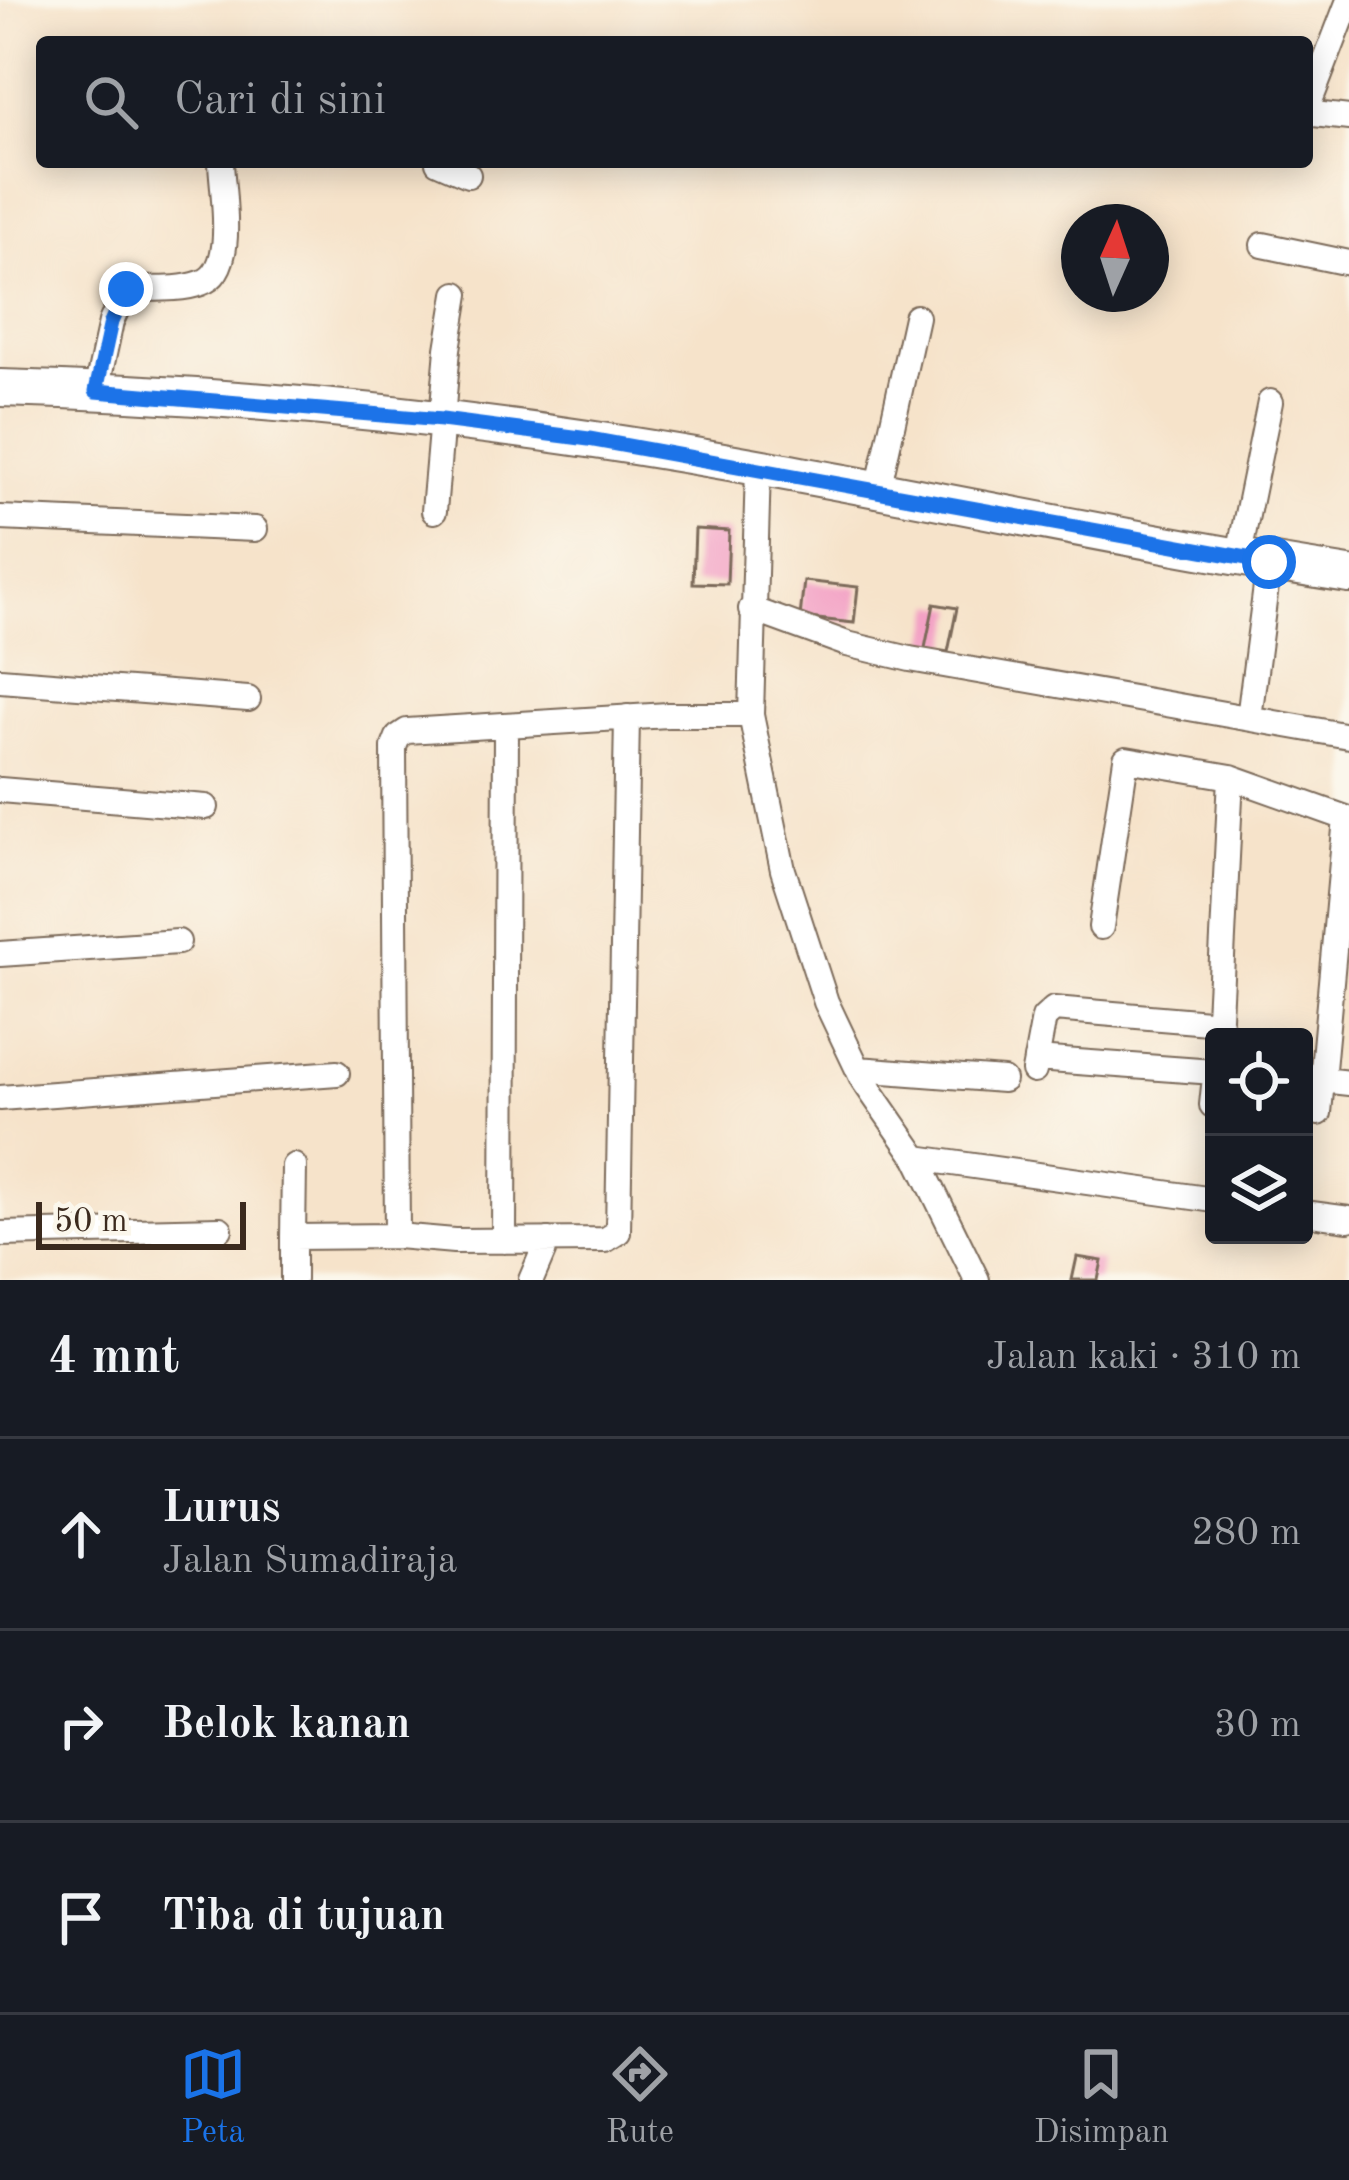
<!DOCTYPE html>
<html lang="id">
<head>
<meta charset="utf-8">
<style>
	body { margin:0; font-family:"Old Standard TT",serif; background:#242831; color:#f1f3f6 }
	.controls { position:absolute; right:36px; bottom:36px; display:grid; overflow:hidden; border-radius:12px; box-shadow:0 6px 30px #0003 }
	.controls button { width:108px; height:108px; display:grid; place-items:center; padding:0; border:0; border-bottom:3px solid #363941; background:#171b24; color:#f1f3f6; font:60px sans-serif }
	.compass { position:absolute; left:1061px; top:204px; width:108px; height:108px; border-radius:50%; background:#171b24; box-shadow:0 6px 30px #0003; rotate:3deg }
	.scale { position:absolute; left:36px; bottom:30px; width:210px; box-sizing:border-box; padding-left:12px; border:6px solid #3b2a1e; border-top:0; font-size:33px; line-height:42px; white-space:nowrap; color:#3b2a1e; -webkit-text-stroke:9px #fbf7ec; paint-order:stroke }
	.stop { position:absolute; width:36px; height:36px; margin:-27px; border:9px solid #1a73e8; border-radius:50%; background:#fff }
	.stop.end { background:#1a73e8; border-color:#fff; box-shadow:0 3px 12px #0008 }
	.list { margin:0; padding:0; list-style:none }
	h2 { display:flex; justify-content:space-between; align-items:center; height:156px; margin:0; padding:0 48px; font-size:51px }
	h2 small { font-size:39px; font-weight:400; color:#9ea1a6 }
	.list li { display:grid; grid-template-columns:78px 1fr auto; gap:36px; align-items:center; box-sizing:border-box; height:192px; padding:0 48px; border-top:3px solid #363941 }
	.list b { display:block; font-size:45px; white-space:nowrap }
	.list p { margin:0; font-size:39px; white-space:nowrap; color:#9ea1a6 }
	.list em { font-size:39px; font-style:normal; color:#9ea1a6 }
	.icon { flex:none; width:66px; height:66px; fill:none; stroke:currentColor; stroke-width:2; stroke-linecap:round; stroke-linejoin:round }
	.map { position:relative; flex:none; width:1349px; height:1280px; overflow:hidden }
	.search { position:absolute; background:#171b24; box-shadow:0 6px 30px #0003; left:36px; right:36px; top:36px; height:132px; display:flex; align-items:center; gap:30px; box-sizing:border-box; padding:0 42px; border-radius:12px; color:#9ea1a6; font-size:45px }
	.sheet { height:732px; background:#171b24 }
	nav { display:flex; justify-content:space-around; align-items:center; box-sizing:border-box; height:168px; border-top:3px solid #363941; background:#171b24; font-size:33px; color:#9ea1a6 }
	nav a { display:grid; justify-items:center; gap:6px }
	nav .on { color:#1a73e8 }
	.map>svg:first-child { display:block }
	.building { fill:#f3a1c5 }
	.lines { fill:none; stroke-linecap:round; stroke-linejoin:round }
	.street-casing { stroke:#7c6b5a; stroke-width:28 }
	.secondary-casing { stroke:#7c6b5a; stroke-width:40 }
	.street { stroke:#fff; stroke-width:24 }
	.secondary { stroke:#fff; stroke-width:36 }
	.route { stroke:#1a73e8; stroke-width:15 }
</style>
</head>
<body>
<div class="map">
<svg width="1349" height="1280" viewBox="0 0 1349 1280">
	<rect width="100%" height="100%" fill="#fbf7ec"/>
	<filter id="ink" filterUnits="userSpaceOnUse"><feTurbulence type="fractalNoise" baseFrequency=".00833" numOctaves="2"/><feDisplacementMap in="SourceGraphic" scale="24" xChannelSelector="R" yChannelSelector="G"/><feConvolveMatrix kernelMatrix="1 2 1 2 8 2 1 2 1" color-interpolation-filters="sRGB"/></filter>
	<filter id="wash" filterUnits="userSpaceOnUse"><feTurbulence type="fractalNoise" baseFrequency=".004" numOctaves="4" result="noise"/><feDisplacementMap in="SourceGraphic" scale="48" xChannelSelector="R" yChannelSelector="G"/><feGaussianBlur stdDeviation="2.7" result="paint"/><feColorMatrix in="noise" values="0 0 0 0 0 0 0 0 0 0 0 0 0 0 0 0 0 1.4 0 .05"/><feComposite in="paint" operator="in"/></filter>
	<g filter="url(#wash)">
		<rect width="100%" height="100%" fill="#f6e3ca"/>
		<g id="blocks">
			<path class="building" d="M 695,529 L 729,531 L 727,584 L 693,583 Z
				M 804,581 L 858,587 L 854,623 L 800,617 Z
				M 934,604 L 957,608 L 948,652 L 925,648 Z
				M 1077,1257 L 1102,1261 L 1098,1280 L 1072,1280 Z"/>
		</g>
	</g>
	<g filter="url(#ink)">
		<use href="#blocks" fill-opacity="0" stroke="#7c6b5a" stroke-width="3"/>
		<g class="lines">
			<defs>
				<path id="street" d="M 1349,0 L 1309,104 L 1314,114 L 1349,118
					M 438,162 L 468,175
					M 1263,245 L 1349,263
					M 96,391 L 111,322 L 126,289 C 149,288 179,291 201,283 C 238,271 222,194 221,162
					M 758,468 L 751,715 L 783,870 L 826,1002 L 863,1080 L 917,1158 L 977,1280
					M 878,490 L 916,317
					M 434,511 L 448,349 L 457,294
					M 0,518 L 255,529
					M 1238,559 L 1270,402
					M 751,609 L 847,644 L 910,659 L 1349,736
					M 0,680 L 248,699
					M 627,717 L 618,1232 L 605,1240 L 454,1241 L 397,1236 L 394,747 L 398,737 L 407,731 L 668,715 L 751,715
					M 1249,718 L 1269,563
					M 0,790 L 206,807
					M 1101,927 L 1126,759 L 1231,777 L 1349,819
					M 0,954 L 178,942
					M 1218,1037 L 1231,777
					M 1036,1059 L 1214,1072
					M 858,1069 L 1003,1080
					M 1034,1071 L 1044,1018 L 1054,1009 L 1220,1023
					M 1322,1080 L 1349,1083
					M 0,1098 L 337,1073
					M 1212,1105 L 1214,1086
					M 1319,1113 L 1346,818
					M 917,1158 L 1214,1200
					M 1304,1213 L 1349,1219
					M 0,1234 L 220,1229
					M 293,1237 L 294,1166
					M 504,1241 L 506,725
					M 293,1280 L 293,1237 L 397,1236
					M 531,1280 L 548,1240"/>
				<path id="secondary" d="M 0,388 C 196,393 394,410 588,439 C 843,477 1094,536 1349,575"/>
			</defs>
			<use href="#street" class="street-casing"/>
			<use href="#secondary" class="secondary-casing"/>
			<use href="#street" class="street"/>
			<use href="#secondary" class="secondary"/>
		</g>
	</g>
	<g class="lines" filter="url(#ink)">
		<path class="route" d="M 126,289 L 111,322 L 96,391 L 442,420 L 589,439 L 1269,562"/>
	</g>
</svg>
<div class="controls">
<button><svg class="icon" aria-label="locate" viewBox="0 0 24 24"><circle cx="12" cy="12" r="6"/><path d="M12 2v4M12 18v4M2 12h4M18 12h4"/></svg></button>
<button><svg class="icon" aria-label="layers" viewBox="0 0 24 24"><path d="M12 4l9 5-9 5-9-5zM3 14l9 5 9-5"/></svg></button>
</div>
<svg class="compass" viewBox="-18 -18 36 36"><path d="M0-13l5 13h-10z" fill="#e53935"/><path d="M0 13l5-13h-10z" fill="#9ea1a6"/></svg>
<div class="scale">50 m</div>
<div class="stop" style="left:1269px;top:562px"></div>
<div class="stop end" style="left:126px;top:289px"></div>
<div class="search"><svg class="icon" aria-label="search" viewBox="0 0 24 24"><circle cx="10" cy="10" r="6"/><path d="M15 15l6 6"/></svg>Cari di sini</div>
</div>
<section class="sheet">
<h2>4 mnt<small>Jalan kaki · 310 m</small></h2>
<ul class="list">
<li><svg class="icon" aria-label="ahead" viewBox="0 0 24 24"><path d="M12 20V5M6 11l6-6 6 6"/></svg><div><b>Lurus</b><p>Jalan Sumadiraja</p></div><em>280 m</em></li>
<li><svg class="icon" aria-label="right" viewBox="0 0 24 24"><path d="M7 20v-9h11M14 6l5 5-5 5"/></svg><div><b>Belok kanan</b></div><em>30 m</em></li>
<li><svg class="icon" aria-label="arrive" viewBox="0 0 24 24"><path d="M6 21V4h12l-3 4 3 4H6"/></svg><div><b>Tiba di tujuan</b></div></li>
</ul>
</section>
<nav>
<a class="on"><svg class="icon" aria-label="map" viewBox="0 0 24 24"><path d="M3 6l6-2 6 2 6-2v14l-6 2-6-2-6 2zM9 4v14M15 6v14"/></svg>Peta</a>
<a><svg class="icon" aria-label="directions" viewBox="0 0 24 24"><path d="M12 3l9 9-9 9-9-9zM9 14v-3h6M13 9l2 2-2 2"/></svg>Rute</a>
<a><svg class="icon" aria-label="saved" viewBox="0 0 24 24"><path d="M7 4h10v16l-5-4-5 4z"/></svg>Disimpan</a>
</nav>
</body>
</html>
